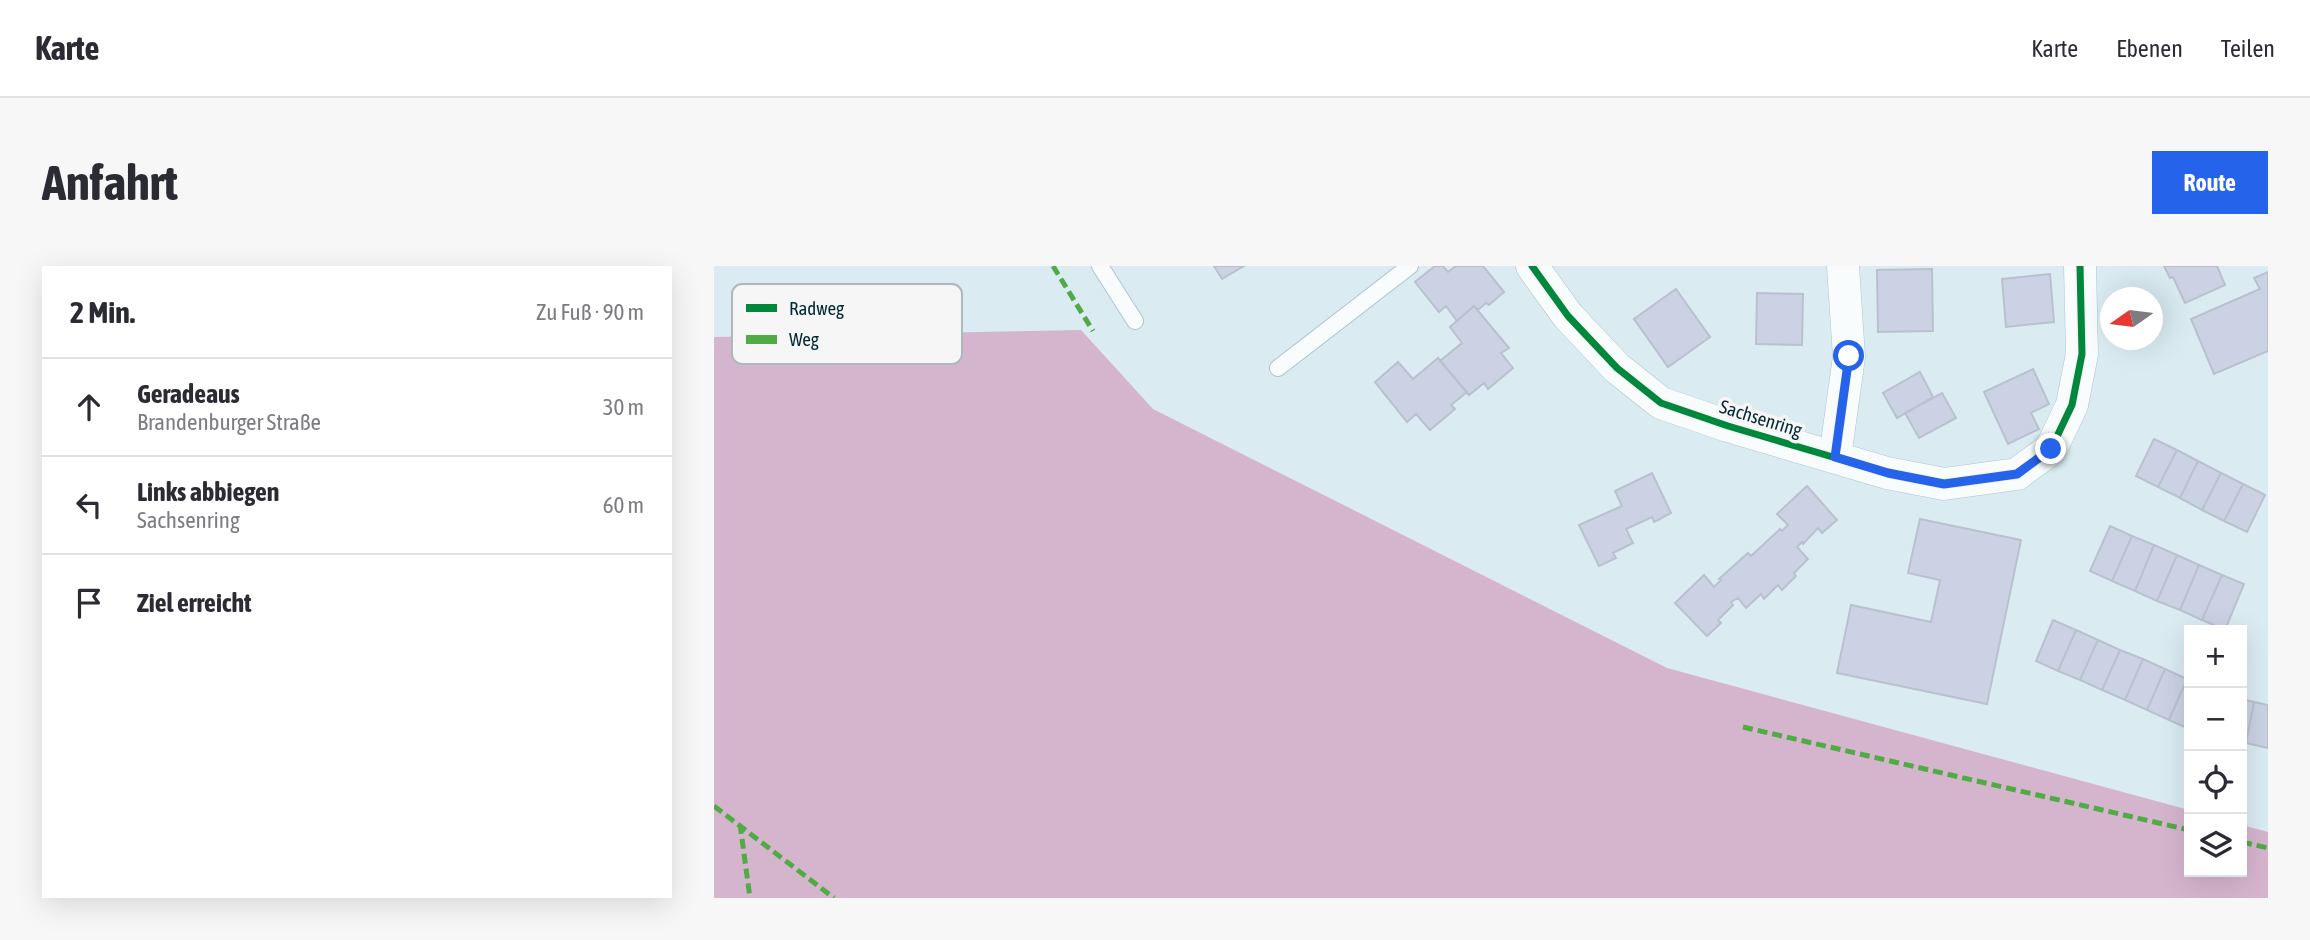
<!DOCTYPE html>
<html lang="de">
<head>
<meta charset="utf-8">
<style>
	body { margin:0; font-family:"Asap Condensed",sans-serif; background:#f7f7f7; color:#2b2b33 }
	.controls { position:absolute; right:21px; bottom:21px; display:grid; overflow:hidden; border-radius:0px; box-shadow:0 7px 28px #0002 }
	.controls button { width:63px; height:63px; display:grid; place-items:center; padding:0; border:0; border-bottom:2px solid #e1e1e2; background:#fff; color:#2b2b33; font:35px sans-serif }
	.compass { position:absolute; left:1386px; top:21px; width:63px; height:63px; border-radius:50%; background:#fff; box-shadow:0 7px 28px #0002; rotate:256deg }
	.stop { position:absolute; width:21px; height:21px; margin:-16px; border:5px solid #2563eb; border-radius:50%; background:#fff }
	.stop.end { background:#2563eb; border-color:#fff; box-shadow:0 2px 7px #0008 }
	.list { margin:0; padding:0; list-style:none }
	h2 { display:flex; justify-content:space-between; align-items:center; height:91px; margin:0; padding:0 28px; font-size:30px }
	h2 small { font-size:23px; font-weight:400; color:#7c7c81 }
	.list li { display:grid; grid-template-columns:46px 1fr auto; gap:21px; align-items:center; box-sizing:border-box; height:98px; padding:0 28px; border-top:2px solid #e1e1e2 }
	.list b { display:block; font-size:26px; white-space:nowrap }
	.list p { margin:0; font-size:23px; white-space:nowrap; color:#7c7c81 }
	.list em { font-size:23px; font-style:normal; color:#7c7c81 }
	.icon { flex:none; width:38px; height:38px; fill:none; stroke:currentColor; stroke-width:2; stroke-linecap:round; stroke-linejoin:round }
	.map { position:relative; flex:none; width:1554px; height:632px; overflow:hidden; border-radius:0px }
	header { display:flex; align-items:center; gap:42px; box-sizing:border-box; height:98px; padding:0 35px; background:#fff; border-bottom:2px solid #e1e1e2 }
	header strong { font-size:33px }
	nav { display:flex; gap:38px; margin-inline-start:auto; font-size:24px }
	.intro { display:flex; align-items:center; justify-content:space-between; box-sizing:border-box; height:168px; padding:0 42px }
	h1 { margin:0; font-size:49px }
	.button { padding:18px 32px; border-radius:0px; background:#2563eb; color:#fff; font-size:24px; font-weight:700 }
	main { display:flex; gap:42px; padding:0 42px }
	aside { flex:1; background:#fff; border-radius:0px; box-shadow:0 7px 28px #0002 }
	.map>svg:first-child { display:block }
	.forest { fill:#d5b5ce }
	.building { fill:#cbd2e3; stroke:#b9c0cf; stroke-width:2 }
	.lines { fill:none; stroke-linecap:round; stroke-linejoin:round }
	.service-casing { stroke:#adc4ce; stroke-width:18 }
	.minor-casing { stroke:#adc4ce; stroke-width:33 }
	.service { stroke:#f9fcfd; stroke-width:16 }
	.minor { stroke:#f9fcfd; stroke-width:32 }
	.quiet { stroke:#50ab45; stroke-width:5; stroke-dasharray:10 5; stroke-linecap:butt }
	.cycleway-casing { stroke:#f6f6f6; stroke-width:11 }
	.cycleway { stroke:#00873e; stroke-width:7 }
	.route { stroke:#2563eb; stroke-width:9 }
	.labels { text-anchor:middle; dominant-baseline:central; stroke-width:7; stroke-linejoin:round; paint-order:stroke }
	.street-label { font-size:19px; fill:#032936; stroke:#f6f6f6 }
	.key { fill:#f6f6f6; stroke:#adb8bc; stroke-width:2 }
	.key-label { font-size:19px; fill:#032936 }
</style>
</head>
<body>
<header>
<strong>Karte</strong>
<nav><a>Karte</a><a>Ebenen</a><a>Teilen</a></nav>
</header>
<div class="intro"><h1>Anfahrt</h1><a class="button">Route</a></div>
<main>
<aside>
<h2>2 Min.<small>Zu Fuß · 90 m</small></h2>
<ul class="list">
<li><svg class="icon" aria-label="ahead" viewBox="0 0 24 24"><path d="M12 20V5M6 11l6-6 6 6"/></svg><div><b>Geradeaus</b><p>Brandenburger Straße</p></div><em>30 m</em></li>
<li><svg class="icon" aria-label="left" viewBox="0 0 24 24"><path d="M17 20v-9H6M10 6l-5 5 5 5"/></svg><div><b>Links abbiegen</b><p>Sachsenring</p></div><em>60 m</em></li>
<li><svg class="icon" aria-label="arrive" viewBox="0 0 24 24"><path d="M6 21V4h12l-3 4 3 4H6"/></svg><div><b>Ziel erreicht</b></div></li>
</ul>
</aside>
<div class="map">
<svg width="1554" height="632" viewBox="0 0 1554 632">
	<rect width="100%" height="100%" fill="#daebf2"/>
	<path class="forest" d="M 367,64 L 439,143 L 953,402 L 1475,544 L 1475,606 L 1528,606 L 1528,559 L 1554,566 L 1554,632 L 0,632 L 0,71 Z"/>
	<path class="building" d="M 500,0 L 530,0 L 508,13 Z
		M 721,0 L 729,0 L 734,6 L 742,0 L 769,0 L 790,26 L 775,39 L 772,37 L 764,44 L 760,40 L 743,55 L 732,40 L 725,46 L 701,16 Z
		M 1450,0 L 1503,0 L 1511,19 L 1471,37 L 1459,11 L 1456,12 Z
		M 1218,3 L 1219,65 L 1164,66 L 1163,4 Z
		M 1554,6 L 1554,85 L 1500,108 L 1477,53 L 1546,23 L 1540,12 Z
		M 1336,8 L 1340,56 L 1292,61 L 1288,13 Z
		M 962,23 L 996,71 L 954,101 L 920,53 Z
		M 1043,27 L 1089,28 L 1088,79 L 1042,78 Z
		M 760,40 L 795,82 L 787,87 L 799,102 L 774,123 L 770,117 L 755,129 L 726,95 L 748,77 L 736,61 Z
		M 724,92 L 753,126 L 737,139 L 741,143 L 716,164 L 702,148 L 693,156 L 661,116 L 684,96 L 699,113 Z
		M 1319,103 L 1335,138 L 1317,147 L 1325,163 L 1294,178 L 1270,126 Z
		M 1206,106 L 1219,131 L 1183,152 L 1169,127 Z
		M 1228,127 L 1242,152 L 1205,172 L 1191,147 Z
		M 1440,173 L 1463,184 L 1444,221 L 1422,210 Z
		M 1463,184 L 1484,195 L 1466,232 L 1444,221 Z
		M 1484,195 L 1507,207 L 1488,244 L 1466,232 Z
		M 938,207 L 957,247 L 940,256 L 938,251 L 912,263 L 919,277 L 899,287 L 902,292 L 885,300 L 865,259 L 908,240 L 901,225 Z
		M 1507,207 L 1529,218 L 1510,255 L 1488,244 Z
		M 1529,218 L 1551,229 L 1533,266 L 1510,255 Z
		M 1093,220 L 1123,254 L 1108,267 L 1104,262 L 1089,278 L 1088,276 L 1083,281 L 1094,293 L 1080,307 L 1082,310 L 1068,324 L 1064,319 L 1050,333 L 1047,328 L 1032,342 L 1024,332 L 1017,336 L 1019,339 L 1004,354 L 1007,357 L 993,370 L 961,337 L 990,309 L 1000,321 L 1007,314 L 1005,313 L 1034,287 L 1037,290 L 1066,263 L 1068,265 L 1074,259 L 1063,248 Z
		M 1206,253 L 1307,274 L 1273,438 L 1123,407 L 1137,339 L 1217,356 L 1226,314 L 1194,307 Z
		M 1396,260 L 1418,270 L 1398,315 L 1376,305 Z
		M 1418,270 L 1440,279 L 1421,325 L 1398,315 Z
		M 1440,279 L 1463,289 L 1443,335 L 1421,325 Z
		M 1463,289 L 1485,299 L 1466,344 L 1443,335 Z
		M 1485,299 L 1508,309 L 1488,354 L 1466,344 Z
		M 1508,309 L 1530,318 L 1511,364 L 1488,354 Z
		M 1339,354 L 1362,364 L 1344,405 L 1322,395 Z
		M 1362,364 L 1384,374 L 1366,414 L 1344,405 Z
		M 1384,374 L 1406,384 L 1388,424 L 1366,414 Z
		M 1406,384 L 1429,393 L 1411,434 L 1388,424 Z
		M 1429,393 L 1451,403 L 1433,444 L 1411,434 Z
		M 1451,403 L 1473,413 L 1455,454 L 1433,444 Z
		M 1473,413 L 1475,414 L 1475,463 L 1455,454 Z
		M 1528,433 L 1540,436 L 1532,477 L 1528,476 Z
		M 1540,436 L 1554,439 L 1554,482 L 1532,477 Z"/>
	<g class="lines">
		<defs>
			<path id="service" d="M 386,0 L 421,55
				M 564,102 L 696,0"/>
			<path id="minor" d="M 818,0 L 854,50 L 903,102 L 947,137 L 1014,160 L 1173,207 L 1230,218 L 1303,208 L 1337,183 L 1358,139 L 1368,88 L 1366,0
				M 1121,191 L 1135,91 L 1129,0"/>
		</defs>
		<use href="#service" class="service-casing"/>
		<use href="#minor" class="minor-casing"/>
		<use href="#service" class="service"/>
		<use href="#minor" class="minor"/>
		<path class="quiet" d="M 339,0 L 379,65
			M 1029,461 L 1475,564
			M 0,540 L 120,632
			M 26,558 L 36,632
			M 1528,576 L 1554,582"/>
		<defs>
			<path id="cycleway" d="M 818,0 L 854,50 L 903,102 L 947,137 L 1014,160 L 1173,207 L 1230,218 L 1303,208 L 1337,183 L 1358,139 L 1368,88 L 1366,0"/>
		</defs>
		<use href="#cycleway" class="cycleway-casing"/>
		<use href="#cycleway" class="cycleway"/>
	</g>
	<g class="lines">
		<path class="route" d="M 1135,90 L 1121,191 L 1174,207 L 1230,218 L 1303,208 L 1337,183"/>
	</g>
	<g class="labels">
		<g class="street-label">
			<text transform="translate(1047 152) rotate(17)">Sachsenring</text>
		</g>
	</g>
	<rect x="18" y="18" width="230" height="80" rx="10" class="key"/>
	<rect x="32" y="38" width="31" height="8" fill="#00873e"/>
	<rect x="32" y="69" width="31" height="9" fill="#50ab45"/>
	<g class="key-label">
		<text x="75" y="49">Radweg</text>
		<text x="75" y="80">Weg</text>
	</g>
</svg>
<div class="controls">
<button>+</button>
<button>−</button>
<button><svg class="icon" aria-label="locate" viewBox="0 0 24 24"><circle cx="12" cy="12" r="6"/><path d="M12 2v4M12 18v4M2 12h4M18 12h4"/></svg></button>
<button><svg class="icon" aria-label="layers" viewBox="0 0 24 24"><path d="M12 4l9 5-9 5-9-5zM3 14l9 5 9-5"/></svg></button>
</div>
<svg class="compass" viewBox="-18 -18 36 36"><path d="M0-13l5 13h-10z" fill="#e53935"/><path d="M0 13l5-13h-10z" fill="#7c7c81"/></svg>
<div class="stop" style="left:1135px;top:90px"></div>
<div class="stop end" style="left:1337px;top:183px"></div>
</div>
</main>
</body>
</html>
